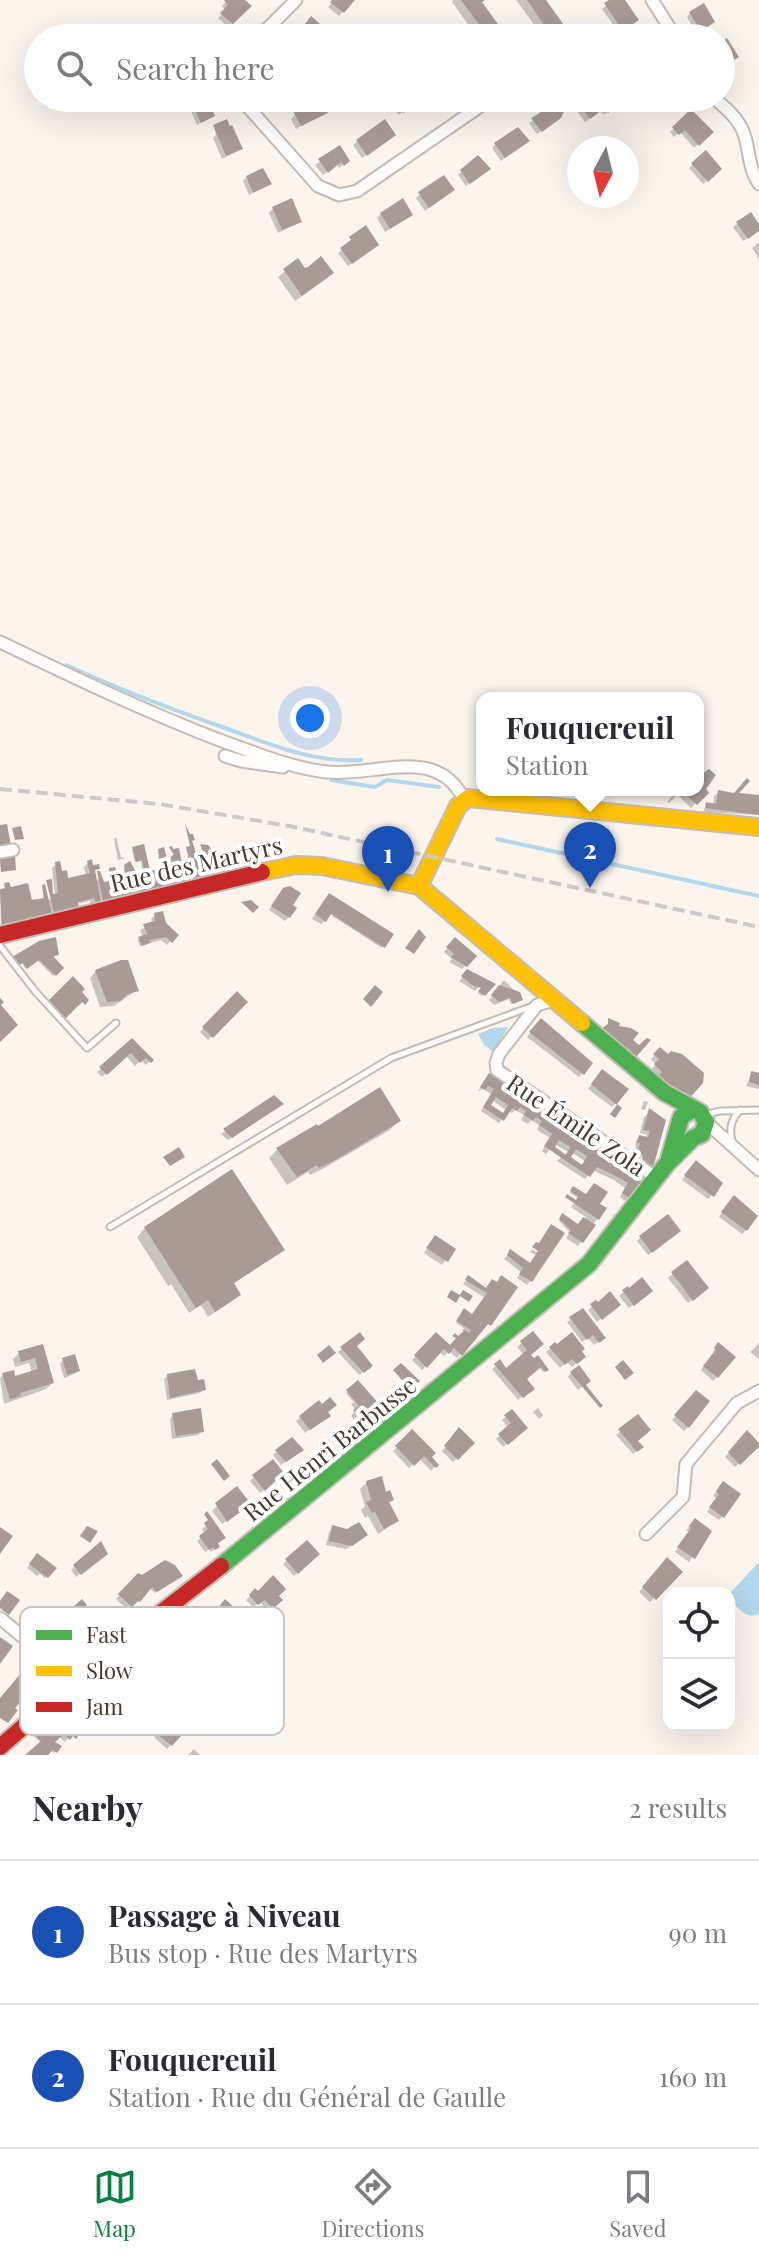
<!DOCTYPE html>
<html lang="en">
<head>
<meta charset="utf-8">
<style>
	body { margin:0; font-family:"Playfair Display",serif; background:#f7f7f7; color:#2b2b33 }
	.controls { position:absolute; right:24px; bottom:24px; display:grid; overflow:hidden; border-radius:16px; box-shadow:0 8px 32px #0002 }
	.controls button { width:72px; height:72px; display:grid; place-items:center; padding:0; border:0; border-bottom:2px solid #e1e1e2; background:#fff; color:#2b2b33; font:40px sans-serif }
	.compass { position:absolute; left:567px; top:136px; width:72px; height:72px; border-radius:50%; background:#fff; box-shadow:0 8px 32px #0002; rotate:187deg }
	.you { position:absolute; left:310px; top:718px; width:28px; height:28px; margin:-20px; border:6px solid #fff; border-radius:50%; background:#1a73e8; box-shadow:0 0 0 12px #1a73e833 }
	.badge { display:grid; place-items:center; width:52px; height:52px; border-radius:50%; background:#0b8043; color:#fff; font-size:26px; font-weight:700 }
	.pin { position:absolute; translate:-50% -66px; filter:drop-shadow(0 2px 4px #0008) }
	.pin::after { content:''; position:absolute; top:42px; width:28px; height:24px; background:inherit; clip-path:polygon(0 0,100% 0,50% 100%) }
	.popup { position:absolute; left:476px; top:692px; width:228px; height:104px; box-sizing:border-box; display:grid; place-content:center; border-radius:16px; background:#fff; filter:drop-shadow(0 2px 6px #0005); font-size:26px; white-space:nowrap; color:#7c7c81 }
	.popup b { font-size:30px; color:#2b2b33 }
	.popup::after { content:''; position:absolute; left:50%; top:100%; margin-left:-16px; border:16px solid transparent; border-top-color:#fff }
	.list { margin:0; padding:0; list-style:none }
	h2 { display:flex; justify-content:space-between; align-items:center; height:104px; margin:0; padding:0 32px; font-size:34px }
	h2 small { font-size:26px; font-weight:400; color:#7c7c81 }
	.list li { display:grid; grid-template-columns:52px 1fr auto; gap:24px; align-items:center; box-sizing:border-box; height:144px; padding:0 32px; border-top:2px solid #e1e1e2 }
	.list b { display:block; font-size:30px; white-space:nowrap }
	.list p { margin:0; font-size:26px; white-space:nowrap; color:#7c7c81 }
	.list em { font-size:26px; font-style:normal; color:#7c7c81 }
	.icon { flex:none; width:44px; height:44px; fill:none; stroke:currentColor; stroke-width:2; stroke-linecap:round; stroke-linejoin:round }
	.map { position:relative; flex:none; width:759px; height:1755px; overflow:hidden }
	.search { position:absolute; background:#fff; box-shadow:0 8px 32px #0002; left:24px; right:24px; top:24px; height:88px; display:flex; align-items:center; gap:20px; box-sizing:border-box; padding:0 28px; border-radius:44px; color:#7c7c81; font-size:30px }
	.sheet { height:392px; background:#fff }
	nav { display:flex; justify-content:space-around; align-items:center; box-sizing:border-box; height:112px; border-top:2px solid #e1e1e2; background:#fff; font-size:22px; color:#7c7c81 }
	nav a { display:grid; justify-items:center; gap:4px }
	nav .on { color:#0b8043 }
	.map>svg:first-child { display:block }
	.water { fill:#b3d7ec }
	.shadow { fill:#0003; fill-rule:evenodd }
	.lines { fill:none; stroke-linecap:round; stroke-linejoin:round }
	.stream { stroke:#b3d7ec; stroke-width:4 }
	.building { fill:#a89b96; fill-rule:evenodd }
	.lane-casing { stroke:#c4bcb4; stroke-width:9 }
	.street-casing { stroke:#c4bcb4; stroke-width:15 }
	.fast-casing { stroke:#c4bcb4; stroke-width:20 }
	.slow-casing { stroke:#c4bcb4; stroke-width:20 }
	.jam-casing { stroke:#c4bcb4; stroke-width:20 }
	.lane { stroke:#fefdfc; stroke-width:5 }
	.street { stroke:#fefdfc; stroke-width:11 }
	.fast { stroke:#4caf50; stroke-width:16 }
	.slow { stroke:#ffc107; stroke-width:16 }
	.jam { stroke:#c62828; stroke-width:16 }
	.rail { stroke:#cccac8; stroke-width:4; stroke-dasharray:12 6; stroke-linecap:butt }
	.labels { text-anchor:middle; dominant-baseline:central; stroke-width:8; stroke-linejoin:round; paint-order:stroke }
	.street-label { font-size:24px; fill:#453a2f; stroke:#fff }
	.key { fill:#fff; stroke:#c7c4c1; stroke-width:2 }
	.key-label { font-size:22px; fill:#453a2f }
</style>
</head>
<body>
<div class="map">
<svg width="759" height="1755" viewBox="0 0 759 1755">
	<rect width="100%" height="100%" fill="#faf4ed"/>
	<path class="water" d="M 508,1027 L 496,1049 L 492,1051 L 484,1045 L 478,1034 L 493,1028 Z
		M 759,1562 L 759,1614 C 746,1620 739,1609 731,1600 L 731,1592 Z"/>
	<path class="shadow" d="M 227,0 L 242,0 L 249,6 L 228,27 L 218,18 L 226,10 L 222,6 Z
		M 334,0 L 353,0 L 339,16 L 328,7 Z
		M 453,0 L 478,0 L 506,38 L 478,38 L 452,2 Z
		M 516,0 L 543,0 L 570,38 L 544,38 Z
		M 613,0 L 622,0 L 633,24 L 619,33 L 602,9 Z
		M 690,13 L 709,26 L 696,33 L 687,17 Z
		M 190,98 L 205,98 L 212,116 L 197,125 L 187,102 Z
		M 296,98 L 309,98 L 314,107 L 326,113 L 296,129 L 291,119 L 295,115 L 288,103 Z
		M 346,98 L 365,98 L 366,100 L 349,110 L 344,100 Z
		M 391,98 L 416,98 L 399,115 L 388,100 Z
		M 591,98 L 618,98 L 617,105 L 604,115 L 600,111 L 585,122 L 577,111 Z
		M 550,103 L 555,121 L 537,134 L 529,123 L 544,113 Z
		M 691,112 L 711,132 L 694,148 L 680,132 L 674,137 L 670,132 Z
		M 214,127 L 241,149 L 222,159 L 213,138 L 216,135 Z
		M 390,138 L 362,158 L 353,145 L 357,142 Z
		M 523,144 L 501,161 L 492,148 L 495,145 Z
		M 339,148 L 347,161 L 339,168 L 337,164 L 323,175 L 315,165 Z
		M 705,153 L 719,169 L 703,184 L 689,168 Z
		M 478,157 L 484,172 L 466,186 L 458,175 Z
		M 247,177 L 269,184 L 249,195 L 243,181 Z
		M 420,194 L 448,194 L 425,211 L 416,198 Z
		M 273,209 L 300,222 L 278,233 L 269,213 Z
		M 381,214 L 407,218 L 385,232 L 377,218 Z
		M 750,214 L 759,225 L 759,230 L 743,241 L 733,227 Z
		M 354,240 L 373,248 L 348,266 L 338,253 Z
		M 759,242 L 759,259 L 752,248 Z
		M 298,261 L 305,270 L 325,279 L 295,301 L 278,277 Z
		M 698,780 L 706,793 L 691,808 L 677,794 L 681,790 L 698,790 Z
		M 670,790 L 677,795 L 669,803 L 667,802 L 674,794 Z
		M 718,793 L 759,797 L 759,815 L 703,812 L 707,804 L 713,805 L 714,796 Z
		M 116,837 L 121,857 L 125,858 L 118,860 L 114,839 Z
		M 142,847 L 149,874 L 159,871 L 159,851 L 167,868 L 172,868 L 170,859 L 174,857 L 174,851 L 180,866 L 189,864 L 187,849 L 197,862 L 205,860 L 201,847 L 225,867 L 151,889 L 102,901 L 102,899 L 95,905 L 91,906 L 90,901 L 76,904 L 64,912 L 53,913 L 52,911 L 49,914 L 1,926 L 0,891 L 5,890 L 5,885 L 31,903 L 44,900 L 42,886 L 47,901 L 55,896 L 52,868 L 56,864 L 67,881 L 86,876 L 84,867 L 88,863 L 95,882 L 99,878 L 103,885 L 110,883 L 110,870 L 119,881 L 125,879 L 124,868 L 129,864 L 136,877 L 143,875 L 141,861 L 135,862 L 132,850 Z
		M 280,894 L 290,905 L 289,917 L 285,921 L 269,910 Z
		M 325,899 L 325,921 L 321,924 L 312,919 Z
		M 341,903 L 391,935 L 382,948 L 332,916 Z
		M 155,915 L 176,935 L 167,945 L 161,940 L 140,946 L 138,940 L 143,938 L 140,930 L 152,924 L 151,919 Z
		M 455,940 L 474,956 L 462,969 L 449,962 L 452,959 L 444,952 Z
		M 57,954 L 52,959 L 62,968 L 53,976 L 37,960 L 25,968 L 22,963 L 14,968 L 10,962 L 14,959 Z
		M 96,971 L 137,990 L 114,1006 L 100,1007 L 90,978 Z
		M 468,972 L 493,984 L 482,996 L 478,993 L 486,984 L 484,982 L 475,991 L 459,981 Z
		M 504,980 L 514,990 L 519,1001 L 511,1004 L 509,999 L 494,1005 L 489,1000 Z
		M 237,994 L 245,1002 L 208,1040 L 200,1032 Z
		M 541,1020 L 590,1064 L 579,1077 L 527,1037 Z
		M 132,1041 L 151,1060 L 146,1065 L 141,1060 L 135,1066 L 126,1056 L 102,1077 L 97,1072 Z
		M 660,1049 L 668,1057 L 682,1103 L 657,1081 L 660,1077 L 652,1069 L 656,1064 L 651,1059 Z
		M 752,1073 L 759,1075 L 759,1089 L 746,1086 Z
		M 599,1075 L 616,1103 L 612,1107 L 588,1089 Z
		M 485,1080 L 645,1178 L 625,1201 L 620,1197 L 625,1188 L 614,1180 L 592,1170 L 585,1179 L 557,1161 L 568,1152 L 554,1144 L 546,1154 L 542,1151 L 550,1138 L 537,1130 L 539,1125 L 531,1120 L 528,1124 L 521,1120 L 524,1115 L 515,1110 L 512,1113 L 508,1111 L 499,1123 L 481,1111 L 491,1094 L 483,1089 L 478,1091 ZM 492,1100 L 506,1110 L 502,1115 L 488,1106 ZM 571,1152 L 585,1161 L 581,1166 L 568,1158 Z
		M 274,1097 L 278,1107 L 228,1140 L 221,1134 Z
		M 644,1101 L 648,1102 L 645,1110 L 641,1109 Z
		M 648,1114 L 664,1120 L 643,1158 L 635,1154 L 636,1141 L 639,1137 L 646,1139 L 647,1135 L 640,1133 L 644,1117 Z
		M 398,1121 L 390,1130 L 326,1167 L 310,1175 L 308,1172 L 287,1185 L 269,1158 L 277,1150 L 317,1129 Z
		M 692,1167 L 712,1195 L 708,1199 L 682,1180 Z
		M 573,1188 L 598,1204 L 598,1218 L 578,1246 L 566,1238 L 570,1232 L 559,1221 L 563,1216 L 578,1226 L 586,1217 L 571,1207 L 578,1198 L 570,1193 Z
		M 730,1201 L 746,1230 L 742,1234 L 719,1217 Z
		M 145,1228 L 283,1249 L 233,1284 L 232,1301 L 208,1317 L 201,1305 L 189,1313 L 171,1284 L 168,1286 L 137,1237 Z
		M 674,1235 L 648,1255 L 637,1241 L 641,1237 Z
		M 431,1242 L 453,1250 L 442,1265 L 424,1253 Z
		M 532,1249 L 546,1259 L 527,1285 L 517,1278 L 521,1272 L 504,1259 L 510,1252 L 530,1265 L 536,1255 L 530,1252 Z
		M 687,1262 L 703,1291 L 688,1303 L 668,1278 Z
		M 468,1278 L 486,1290 L 488,1285 L 489,1324 L 484,1327 L 457,1358 L 449,1351 L 444,1356 L 439,1352 L 422,1370 L 412,1360 L 436,1335 L 450,1347 L 465,1332 L 462,1331 L 464,1328 L 456,1323 L 465,1311 L 472,1316 L 485,1298 L 463,1284 Z
		M 627,1289 L 646,1295 L 629,1308 L 619,1296 Z
		M 596,1303 L 614,1309 L 597,1322 L 588,1310 Z
		M 583,1311 L 600,1341 L 594,1345 L 588,1338 L 582,1342 L 567,1322 Z
		M 532,1333 L 528,1355 L 546,1370 L 543,1372 L 539,1367 L 525,1379 L 529,1392 L 518,1400 L 492,1369 L 499,1362 L 506,1371 L 523,1354 L 517,1347 Z
		M 359,1334 L 355,1346 L 366,1369 L 359,1375 L 338,1352 Z
		M 759,1343 L 759,1359 L 750,1352 Z
		M 555,1345 L 580,1351 L 584,1357 L 572,1367 L 567,1362 L 560,1368 L 546,1352 Z
		M 718,1345 L 733,1358 L 713,1381 L 701,1370 Z
		M 42,1346 L 52,1383 L 46,1389 L 4,1404 L 0,1378 L 3,1375 L 14,1378 L 32,1373 L 29,1363 L 15,1367 L 13,1359 L 19,1353 Z
		M 63,1360 L 78,1371 L 74,1374 L 64,1378 L 60,1364 Z
		M 571,1373 L 589,1381 L 578,1390 L 568,1377 Z
		M 168,1375 L 196,1382 L 204,1389 L 200,1393 L 167,1400 L 164,1379 Z
		M 358,1383 L 377,1413 L 360,1427 L 351,1416 L 356,1410 L 351,1404 L 354,1402 L 346,1393 Z
		M 696,1392 L 688,1427 L 684,1431 L 672,1420 Z
		M 318,1403 L 326,1412 L 325,1419 L 305,1433 L 296,1421 Z
		M 538,1408 L 543,1415 L 539,1419 L 533,1412 Z
		M 512,1412 L 525,1427 L 503,1447 L 496,1439 L 508,1428 L 502,1420 Z
		M 173,1415 L 202,1431 L 198,1435 L 172,1439 L 170,1419 Z
		M 637,1417 L 636,1441 L 641,1447 L 633,1454 L 616,1435 Z
		M 412,1432 L 436,1465 L 431,1471 L 419,1458 L 409,1468 L 393,1451 Z
		M 747,1433 L 758,1445 L 735,1467 L 725,1457 Z
		M 453,1440 L 473,1443 L 453,1462 L 442,1451 Z
		M 277,1451 L 297,1454 L 281,1465 L 273,1455 Z
		M 254,1477 L 268,1487 L 260,1493 L 250,1481 Z
		M 367,1482 L 392,1499 L 388,1504 L 397,1521 L 378,1534 L 368,1516 L 365,1518 L 361,1510 L 365,1506 L 360,1489 Z
		M 719,1488 L 723,1516 L 719,1520 L 707,1512 L 717,1498 L 713,1496 Z
		M 226,1497 L 244,1507 L 222,1524 L 212,1511 Z
		M 212,1521 L 218,1546 L 211,1552 L 209,1549 L 205,1552 L 197,1541 L 205,1534 L 202,1529 Z
		M 691,1524 L 709,1531 L 689,1562 L 675,1552 L 689,1532 L 686,1531 Z
		M 333,1528 L 361,1539 L 346,1549 L 326,1545 L 329,1532 Z
		M 307,1542 L 317,1554 L 294,1576 L 283,1564 Z
		M 100,1544 L 106,1553 L 76,1577 L 71,1570 Z
		M 34,1559 L 54,1568 L 45,1578 L 40,1574 L 37,1576 L 27,1568 Z
		M 667,1560 L 680,1572 L 650,1602 L 639,1592 Z
		M 138,1576 L 176,1579 L 155,1593 L 149,1588 L 134,1605 L 133,1603 L 127,1609 L 116,1599 Z
		M 255,1591 L 276,1596 L 280,1600 L 268,1611 L 260,1602 L 253,1607 L 246,1600 Z
		M 82,1602 L 80,1609 L 93,1632 L 115,1635 L 76,1665 L 67,1653 L 87,1637 L 79,1627 L 82,1624 L 72,1610 Z
		M 226,1602 L 235,1611 L 217,1630 L 208,1622 Z
		M 186,1621 L 210,1642 L 203,1649 L 190,1638 L 186,1641 L 184,1639 L 167,1656 L 191,1692 L 189,1694 L 178,1682 L 175,1685 L 170,1680 L 165,1684 L 173,1690 L 165,1699 L 154,1689 L 139,1704 L 128,1694 L 151,1669 L 147,1665 L 143,1668 L 137,1662 L 157,1641 L 162,1645 Z
		M 166,1724 L 179,1736 L 167,1749 L 154,1737 Z
		M 39,1730 L 72,1734 L 65,1742 L 59,1737 L 50,1744 L 59,1747 L 54,1753 L 50,1750 L 45,1755 L 28,1755 L 42,1743 L 32,1735 Z
		M 194,1749 L 200,1755 L 188,1755 Z"/>
	<g class="lines">
		<path class="stream" d="M 66,665 C 118,689 171,709 225,728 C 270,744 313,763 361,760
			M 331,780 L 375,787 L 387,780 L 439,787
			M 497,839 L 759,896"/>
	</g>
	<path class="building" d="M 224,0 L 245,0 L 252,6 L 233,24 L 220,13 L 228,5 Z
		M 332,0 L 355,0 L 344,13 L 330,2 Z
		M 461,0 L 485,0 L 482,2 L 508,38 L 489,38 Z
		M 527,0 L 546,0 L 573,38 L 553,38 Z
		M 609,0 L 625,0 L 639,20 L 623,31 L 604,3 Z
		M 704,3 L 715,22 L 701,31 L 689,12 Z
		M 311,16 L 327,30 L 319,38 L 294,38 Z
		M 201,28 L 205,32 L 212,38 L 192,38 Z
		M 727,38 L 739,57 L 725,66 L 721,60 L 721,42 Z
		M 190,98 L 207,98 L 215,116 L 201,123 Z
		M 291,98 L 312,98 L 314,104 L 322,100 L 328,113 L 301,126 L 294,113 L 299,111 Z
		M 349,98 L 372,98 L 353,108 Z
		M 393,98 L 417,98 L 412,101 L 415,104 L 403,113 Z
		M 590,98 L 620,98 L 623,102 L 608,113 L 605,108 L 590,119 L 580,106 Z
		M 549,101 L 565,109 L 561,118 L 542,132 L 531,118 L 546,109 Z
		M 691,109 L 714,132 L 699,146 L 685,130 L 679,135 L 672,127 Z
		M 227,119 L 230,126 L 232,125 L 243,149 L 226,156 L 213,125 Z
		M 385,119 L 396,135 L 367,156 L 356,140 Z
		M 518,127 L 530,141 L 505,158 L 494,143 Z
		M 340,145 L 350,161 L 344,166 L 341,162 L 328,173 L 318,159 Z
		M 706,150 L 722,169 L 708,182 L 691,163 Z
		M 478,155 L 491,169 L 470,184 L 460,170 Z
		M 263,168 L 272,184 L 253,193 L 246,176 Z
		M 444,175 L 455,190 L 429,208 L 418,192 Z
		M 292,198 L 302,222 L 282,230 L 272,207 Z
		M 403,198 L 413,215 L 390,229 L 380,213 Z
		M 751,212 L 759,224 L 759,231 L 748,239 L 736,222 Z
		M 366,225 L 379,245 L 352,264 L 340,248 L 351,240 L 349,237 Z
		M 321,256 L 334,273 L 302,296 L 283,269 L 298,258 L 305,268 L 308,267 Z
		M 709,769 L 716,775 L 706,789 L 709,793 L 697,805 L 681,790 L 698,790 L 698,777 Z
		M 747,778 L 750,781 L 739,793 L 759,795 L 759,815 L 705,808 L 706,802 L 716,804 L 718,790 L 734,793 Z
		M 7,824 L 11,846 L 0,848 L 0,825 Z
		M 185,824 L 190,834 L 193,834 L 195,840 L 192,841 L 198,859 L 205,858 L 200,844 L 208,845 L 227,867 L 225,872 L 103,901 L 97,871 L 100,871 L 104,882 L 110,881 L 109,868 L 115,867 L 120,879 L 126,877 L 124,865 L 130,861 L 137,874 L 144,873 L 142,860 L 136,862 L 132,847 L 144,844 L 150,871 L 160,869 L 158,849 L 164,847 L 169,867 L 172,866 L 171,856 L 174,855 L 169,847 L 172,846 L 173,849 L 179,848 L 182,864 L 190,862 L 186,847 L 190,846 Z
		M 21,826 L 24,839 L 15,840 L 12,828 Z
		M 15,856 L 16,870 L 1,872 L 0,859 Z
		M 92,859 L 93,865 L 99,864 L 100,869 L 95,870 L 101,902 L 95,903 L 94,898 L 78,902 L 79,907 L 54,913 L 46,880 L 52,879 L 53,894 L 58,893 L 55,862 L 60,861 L 62,871 L 67,870 L 68,878 L 90,873 L 87,861 Z
		M 9,882 L 11,887 L 28,883 L 32,900 L 44,898 L 42,885 L 45,884 L 52,914 L 2,926 L 0,889 L 5,888 L 4,883 Z
		M 290,886 L 301,893 L 293,905 L 297,908 L 290,918 L 271,906 L 283,888 Z
		M 329,893 L 394,934 L 385,948 L 331,914 L 326,922 L 315,914 Z
		M 251,900 L 259,907 L 253,913 L 241,902 Z
		M 163,911 L 166,923 L 179,935 L 172,943 L 166,937 L 149,940 L 150,943 L 142,946 L 138,937 L 147,934 L 143,924 L 155,921 L 154,913 Z
		M 419,929 L 426,937 L 414,954 L 405,948 Z
		M 56,937 L 59,955 L 53,956 L 64,968 L 56,976 L 39,960 L 27,969 L 23,963 L 19,965 L 12,957 L 39,941 Z
		M 455,937 L 477,956 L 467,967 L 451,957 L 454,954 L 446,947 Z
		M 121,960 L 128,960 L 139,991 L 128,994 L 120,1001 L 107,1002 L 95,970 Z
		M 467,969 L 496,984 L 485,996 L 478,991 L 481,988 L 472,985 L 461,976 Z
		M 73,976 L 85,989 L 82,992 L 89,1000 L 85,1005 L 82,1002 L 65,1019 L 48,1001 Z
		M 375,985 L 383,992 L 371,1007 L 363,999 Z
		M 499,985 L 520,992 L 523,1000 L 513,1004 L 510,998 L 499,1002 L 491,995 Z
		M 237,991 L 248,1002 L 213,1038 L 202,1027 Z
		M 0,998 L 4,1002 L 1,1005 L 18,1025 L 0,1042 Z
		M 541,1018 L 593,1063 L 584,1075 L 529,1032 Z
		M 608,1018 L 620,1023 L 619,1026 L 631,1028 L 639,1033 L 633,1040 L 639,1045 L 647,1038 L 651,1040 L 636,1057 L 602,1028 L 608,1024 Z
		M 132,1038 L 154,1060 L 151,1063 L 146,1058 L 140,1063 L 131,1053 L 107,1075 L 99,1067 Z
		M 660,1047 L 668,1054 L 671,1051 L 682,1054 L 704,1073 L 703,1083 L 688,1100 L 659,1076 L 662,1072 L 654,1064 L 659,1059 L 653,1054 Z
		M 602,1069 L 629,1089 L 617,1104 L 622,1108 L 615,1118 L 610,1114 L 617,1105 L 591,1084 Z
		M 751,1071 L 759,1073 L 759,1085 L 749,1082 Z
		M 489,1073 L 648,1177 L 642,1185 L 640,1184 L 631,1199 L 622,1193 L 628,1183 L 618,1177 L 597,1167 L 590,1177 L 544,1146 L 552,1134 L 539,1125 L 542,1121 L 536,1117 L 533,1121 L 524,1115 L 526,1111 L 520,1107 L 517,1111 L 512,1108 L 504,1121 L 483,1107 L 494,1089 L 488,1086 L 485,1090 L 480,1087 ZM 496,1097 L 508,1105 L 503,1113 L 491,1105 ZM 559,1140 L 570,1147 L 566,1155 L 555,1147 ZM 576,1149 L 587,1156 L 582,1165 L 571,1157 Z
		M 380,1087 L 401,1121 L 337,1159 L 319,1168 L 317,1165 L 297,1177 L 276,1148 L 317,1124 L 318,1126 Z
		M 274,1095 L 284,1104 L 232,1138 L 223,1129 Z
		M 649,1108 L 666,1120 L 653,1168 L 642,1161 L 643,1155 L 638,1151 L 640,1143 L 637,1143 L 639,1135 L 648,1137 L 650,1131 L 643,1130 Z
		M 179,1147 L 185,1157 L 170,1166 L 163,1157 Z
		M 696,1160 L 723,1183 L 714,1197 L 684,1175 Z
		M 232,1169 L 285,1250 L 234,1283 L 241,1295 L 215,1312 L 208,1300 L 196,1308 L 144,1227 Z
		M 594,1183 L 608,1192 L 600,1204 L 607,1208 L 599,1220 L 565,1197 L 567,1194 L 576,1200 L 578,1196 L 570,1191 L 573,1186 L 586,1194 Z
		M 734,1195 L 758,1216 L 747,1231 L 721,1212 Z
		M 562,1213 L 578,1224 L 583,1217 L 596,1225 L 583,1243 L 568,1233 L 571,1230 L 559,1219 Z
		M 668,1214 L 681,1231 L 652,1253 L 639,1236 Z
		M 551,1224 L 565,1233 L 532,1282 L 519,1274 L 523,1268 L 507,1255 L 510,1249 L 530,1263 L 538,1251 L 532,1247 L 536,1242 L 539,1243 Z
		M 435,1235 L 456,1249 L 448,1262 L 426,1248 Z
		M 687,1260 L 709,1288 L 693,1301 L 671,1272 Z
		M 468,1275 L 486,1288 L 492,1279 L 497,1282 L 501,1275 L 518,1287 L 491,1326 L 488,1324 L 462,1356 L 454,1348 L 449,1354 L 444,1349 L 427,1368 L 414,1355 L 436,1332 L 450,1345 L 456,1338 L 452,1336 L 455,1333 L 458,1336 L 465,1330 L 469,1333 L 471,1330 L 456,1321 L 464,1308 L 472,1314 L 487,1293 L 465,1280 Z
		M 642,1277 L 653,1291 L 634,1306 L 622,1290 L 628,1286 L 629,1288 Z
		M 451,1290 L 460,1295 L 463,1290 L 473,1296 L 469,1302 L 460,1296 L 456,1303 L 447,1297 Z
		M 610,1291 L 621,1305 L 602,1320 L 590,1304 L 596,1300 L 598,1302 Z
		M 583,1308 L 606,1338 L 599,1343 L 593,1335 L 587,1340 L 569,1317 Z
		M 533,1331 L 544,1344 L 531,1355 L 534,1358 L 538,1355 L 549,1370 L 545,1372 L 541,1367 L 527,1379 L 535,1389 L 523,1398 L 494,1364 L 500,1359 L 506,1368 L 527,1350 L 520,1341 Z
		M 360,1332 L 365,1339 L 357,1346 L 373,1366 L 364,1373 L 340,1347 Z
		M 572,1332 L 585,1349 L 582,1351 L 586,1357 L 577,1364 L 572,1359 L 565,1365 L 549,1347 L 555,1342 L 557,1344 Z
		M 718,1342 L 736,1357 L 718,1378 L 703,1366 L 716,1350 L 714,1348 Z
		M 43,1344 L 54,1383 L 20,1393 L 21,1396 L 10,1399 L 2,1373 L 14,1370 L 15,1376 L 38,1369 L 35,1358 L 21,1362 L 18,1351 Z
		M 329,1345 L 336,1353 L 323,1363 L 317,1355 Z
		M 75,1354 L 80,1371 L 67,1375 L 62,1358 Z
		M 623,1360 L 634,1373 L 625,1380 L 615,1367 Z
		M 401,1363 L 420,1381 L 410,1389 L 393,1370 Z
		M 579,1365 L 591,1381 L 586,1385 L 603,1406 L 600,1408 L 570,1372 Z
		M 195,1369 L 198,1380 L 204,1379 L 206,1390 L 170,1398 L 167,1374 Z
		M 358,1380 L 385,1411 L 365,1425 L 353,1410 L 359,1406 L 346,1390 Z
		M 696,1390 L 710,1401 L 689,1428 L 674,1415 Z
		M 330,1397 L 337,1405 L 328,1412 L 331,1416 L 310,1430 L 299,1416 L 319,1400 L 322,1404 Z
		M 201,1408 L 204,1432 L 176,1436 L 172,1413 Z
		M 512,1409 L 528,1428 L 508,1445 L 498,1434 L 511,1423 L 504,1415 Z
		M 638,1414 L 651,1430 L 638,1441 L 644,1447 L 637,1452 L 618,1429 Z
		M 459,1427 L 475,1443 L 458,1460 L 444,1446 Z
		M 412,1429 L 436,1453 L 432,1457 L 439,1465 L 436,1468 L 424,1456 L 414,1466 L 395,1446 Z
		M 747,1430 L 759,1443 L 759,1447 L 740,1465 L 728,1452 Z
		M 292,1437 L 304,1450 L 286,1462 L 275,1450 Z
		M 217,1459 L 230,1476 L 224,1481 L 211,1464 Z
		M 273,1459 L 284,1473 L 265,1491 L 252,1475 Z
		M 382,1476 L 386,1492 L 390,1490 L 394,1500 L 389,1502 L 399,1521 L 384,1529 L 375,1512 L 372,1513 L 366,1502 L 371,1500 L 366,1481 Z
		M 723,1481 L 741,1494 L 724,1518 L 709,1507 L 719,1494 L 716,1491 Z
		M 237,1486 L 251,1504 L 227,1522 L 215,1503 Z
		M 207,1511 L 226,1538 L 218,1543 L 220,1547 L 215,1550 L 213,1547 L 209,1550 L 199,1536 L 208,1529 L 204,1523 L 208,1520 L 204,1514 Z
		M 695,1518 L 712,1531 L 695,1559 L 677,1547 L 691,1528 L 689,1526 Z
		M 359,1522 L 368,1535 L 352,1546 L 329,1541 L 332,1525 L 347,1529 Z
		M 87,1526 L 98,1531 L 90,1543 L 80,1536 Z
		M 0,1527 L 13,1536 L 0,1554 Z
		M 307,1540 L 320,1554 L 298,1574 L 285,1559 Z
		M 101,1541 L 108,1554 L 81,1575 L 73,1565 Z
		M 37,1553 L 57,1568 L 48,1578 L 29,1564 Z
		M 667,1557 L 683,1572 L 656,1600 L 642,1587 Z
		M 165,1560 L 175,1565 L 183,1576 L 157,1592 L 152,1587 L 140,1602 L 138,1601 L 132,1607 L 118,1594 L 138,1573 L 142,1575 Z
		M 273,1575 L 286,1589 L 279,1596 L 283,1600 L 273,1609 L 265,1600 L 258,1605 L 249,1595 L 255,1588 L 258,1591 Z
		M 7,1591 L 20,1600 L 9,1615 L 0,1608 L 0,1601 Z
		M 82,1599 L 87,1605 L 82,1609 L 91,1620 L 88,1623 L 94,1629 L 111,1616 L 122,1631 L 80,1663 L 76,1657 L 72,1659 L 66,1651 L 87,1635 L 79,1624 L 82,1621 L 72,1608 Z
		M 225,1599 L 238,1611 L 222,1628 L 210,1617 Z
		M 181,1608 L 189,1615 L 186,1618 L 213,1642 L 208,1647 L 195,1636 L 192,1639 L 178,1626 L 185,1619 L 177,1611 Z
		M 176,1627 L 188,1638 L 170,1656 L 207,1693 L 203,1697 L 195,1691 L 192,1694 L 175,1677 L 168,1684 L 176,1690 L 170,1696 L 159,1686 L 144,1702 L 130,1689 L 150,1667 L 153,1670 L 157,1667 L 152,1662 L 148,1666 L 139,1657 L 157,1638 L 162,1643 Z
		M 0,1637 L 13,1646 L 0,1664 Z
		M 196,1664 L 208,1675 L 204,1680 L 191,1668 Z
		M 27,1666 L 42,1678 L 15,1708 L 18,1710 L 8,1723 L 0,1718 L 0,1698 Z
		M 87,1694 L 100,1706 L 74,1733 L 78,1737 L 76,1739 L 73,1736 L 70,1740 L 64,1734 L 55,1742 L 62,1746 L 57,1753 L 53,1750 L 48,1755 L 25,1755 L 41,1741 L 31,1732 L 52,1713 L 61,1721 Z
		M 166,1722 L 181,1736 L 172,1746 L 156,1733 Z"/>
	<g class="lines">
		<defs>
			<path id="lane" d="M 0,946 L 35,991 L 87,1048 L 116,1023
				M 704,1115 L 720,1111 L 759,1110
				M 732,1141 C 729,1128 731,1120 740,1110
				M 110,1227 L 391,1058 L 533,1006"/>
			<path id="street" d="M 652,0 L 676,38
				M 258,38 L 296,0
				M 653,38 L 670,29
				M 240,98 L 318,186 L 339,195 L 357,191 L 492,98
				M 714,98 C 726,108 739,119 744,134 C 750,151 748,168 759,184
				M 0,642 C 73,677 146,712 222,741 C 256,753 291,768 327,772 C 375,777 438,744 464,800
				M 225,756 L 241,761 L 283,767
				M 0,852 L 13,850
				M 554,1000 L 537,1005 L 499,1054 L 496,1063 L 497,1070 L 657,1178
				M 706,1122 L 759,1170
				M 646,1534 L 683,1497 L 686,1464 L 737,1403 L 759,1391
				M 0,1618 L 36,1648 L 71,1684"/>
			<path id="fast" d="M 669,1159 L 681,1117 L 692,1110
				M 221,1566 L 589,1264 L 666,1165 L 693,1138 L 702,1134 L 706,1122 L 700,1112 L 665,1093 L 582,1023"/>
			<path id="slow" d="M 262,872 L 296,865 L 322,866 L 419,886 L 582,1023
				M 419,886 L 458,806 L 468,798 L 759,827"/>
			<path id="jam" d="M 0,935 L 262,872
				M 0,1747 L 94,1665 L 221,1566"/>
		</defs>
		<use href="#lane" class="lane-casing"/>
		<use href="#street" class="street-casing"/>
		<use href="#fast" class="fast-casing"/>
		<use href="#slow" class="slow-casing"/>
		<use href="#jam" class="jam-casing"/>
		<use href="#lane" class="lane"/>
		<use href="#street" class="street"/>
		<use href="#fast" class="fast"/>
		<use href="#slow" class="slow"/>
		<use href="#jam" class="jam"/>
		<path class="rail" d="M 0,789 L 159,804 L 289,826 L 759,927"/>
	</g>
	<g class="labels">
		<g class="street-label">
			<text transform="translate(196 863) rotate(-13)">Rue des Martyrs</text>
			<text transform="translate(577 1124) rotate(34)">Rue Émile Zola</text>
			<text transform="translate(329 1448) rotate(-39)">Rue Henri Barbusse</text>
		</g>
	</g>
	<rect x="20" y="1607" width="264" height="128" rx="12" class="key"/>
	<rect x="36" y="1630" width="36" height="10" fill="#4caf50"/>
	<rect x="36" y="1666" width="36" height="10" fill="#ffc107"/>
	<rect x="36" y="1702" width="36" height="10" fill="#c62828"/>
	<g class="key-label">
		<text x="86" y="1643">Fast</text>
		<text x="86" y="1679">Slow</text>
		<text x="86" y="1715">Jam</text>
	</g>
</svg>
<div class="controls">
<button><svg class="icon" aria-label="locate" viewBox="0 0 24 24"><circle cx="12" cy="12" r="6"/><path d="M12 2v4M12 18v4M2 12h4M18 12h4"/></svg></button>
<button><svg class="icon" aria-label="layers" viewBox="0 0 24 24"><path d="M12 4l9 5-9 5-9-5zM3 14l9 5 9-5"/></svg></button>
</div>
<svg class="compass" viewBox="-18 -18 36 36"><path d="M0-13l5 13h-10z" fill="#e53935"/><path d="M0 13l5-13h-10z" fill="#7c7c81"/></svg>
<div class="you"></div>
<div class="pin badge" style="left:388px;top:892px;background:#1a4fb4">1</div>
<div class="pin badge" style="left:590px;top:888px;background:#1a4fb4">2</div>
<div class="popup"><b>Fouquereuil</b>Station</div>
<div class="search"><svg class="icon" aria-label="search" viewBox="0 0 24 24"><circle cx="10" cy="10" r="6"/><path d="M15 15l6 6"/></svg>Search here</div>
</div>
<section class="sheet">
<h2>Nearby<small>2 results</small></h2>
<ul class="list">
<li><span class="badge" style="background:#1a4fb4">1</span><div><b>Passage à Niveau</b><p>Bus stop · Rue des Martyrs</p></div><em>90 m</em></li>
<li><span class="badge" style="background:#1a4fb4">2</span><div><b>Fouquereuil</b><p>Station · Rue du Général de Gaulle</p></div><em>160 m</em></li>
</ul>
</section>
<nav>
<a class="on"><svg class="icon" aria-label="map" viewBox="0 0 24 24"><path d="M3 6l6-2 6 2 6-2v14l-6 2-6-2-6 2zM9 4v14M15 6v14"/></svg>Map</a>
<a><svg class="icon" aria-label="directions" viewBox="0 0 24 24"><path d="M12 3l9 9-9 9-9-9zM9 14v-3h6M13 9l2 2-2 2"/></svg>Directions</a>
<a><svg class="icon" aria-label="saved" viewBox="0 0 24 24"><path d="M7 4h10v16l-5-4-5 4z"/></svg>Saved</a>
</nav>
</body>
</html>
